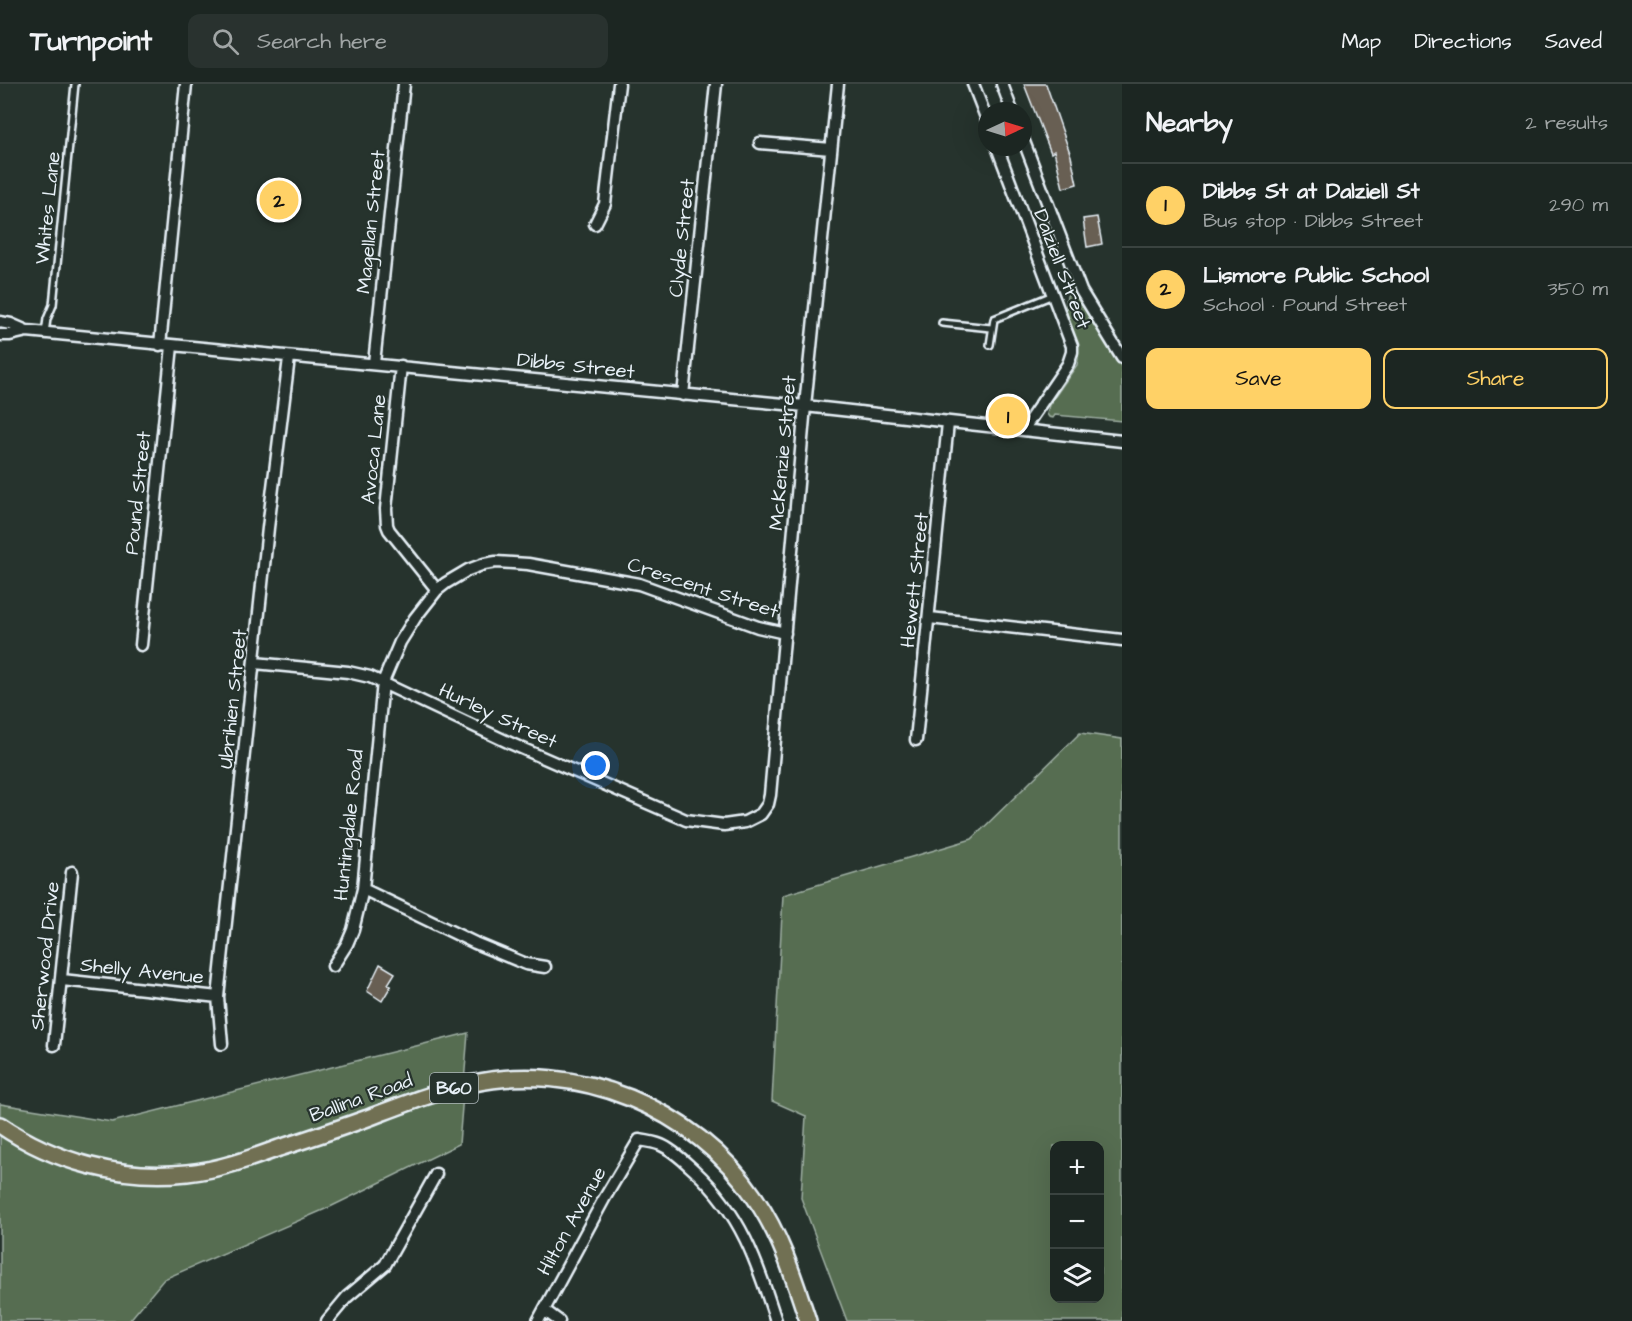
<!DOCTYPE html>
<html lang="en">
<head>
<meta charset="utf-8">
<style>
	body { margin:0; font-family:"Architects Daughter",sans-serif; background:#29322f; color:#f1f3f6 }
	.controls { position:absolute; right:18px; bottom:18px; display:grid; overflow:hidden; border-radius:12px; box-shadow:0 6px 24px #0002 }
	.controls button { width:54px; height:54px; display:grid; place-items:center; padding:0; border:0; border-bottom:2px solid #3a4340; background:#1c2622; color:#f1f3f6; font:30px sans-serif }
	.compass { position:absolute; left:978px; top:18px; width:54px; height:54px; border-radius:50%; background:#1c2622; box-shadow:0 6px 24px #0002; rotate:86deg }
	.you { position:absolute; left:596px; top:682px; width:21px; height:21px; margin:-15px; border:4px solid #fff; border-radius:50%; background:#1a73e8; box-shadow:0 0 0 9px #1a73e833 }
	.badge { display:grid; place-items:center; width:39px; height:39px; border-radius:50%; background:#ffd166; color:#111; font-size:20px; font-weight:700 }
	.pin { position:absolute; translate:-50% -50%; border:3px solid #fff; box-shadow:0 2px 6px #0006 }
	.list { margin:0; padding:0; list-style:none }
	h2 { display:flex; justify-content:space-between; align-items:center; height:78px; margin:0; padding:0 24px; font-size:26px }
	h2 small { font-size:20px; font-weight:400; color:#a0a5a5 }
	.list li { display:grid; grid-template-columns:39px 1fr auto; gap:18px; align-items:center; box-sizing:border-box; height:84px; padding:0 24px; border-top:2px solid #3a4340 }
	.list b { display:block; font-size:22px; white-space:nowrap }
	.list p { margin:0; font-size:20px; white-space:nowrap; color:#a0a5a5 }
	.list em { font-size:20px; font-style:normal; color:#a0a5a5 }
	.actions { display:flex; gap:12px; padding:18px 24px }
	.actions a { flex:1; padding:14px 0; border:2px solid #ffd166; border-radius:12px; text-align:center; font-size:21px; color:#ffd166 }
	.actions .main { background:#ffd166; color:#111 }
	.icon { flex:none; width:33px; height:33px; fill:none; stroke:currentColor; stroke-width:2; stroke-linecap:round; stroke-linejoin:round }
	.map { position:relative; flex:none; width:1122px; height:1237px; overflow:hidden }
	header { display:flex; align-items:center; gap:36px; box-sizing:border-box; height:84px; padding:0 30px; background:#1c2622; border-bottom:2px solid #3a4340 }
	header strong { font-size:28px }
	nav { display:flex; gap:33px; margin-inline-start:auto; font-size:21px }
	.search { width:420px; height:54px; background:#29322f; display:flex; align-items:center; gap:15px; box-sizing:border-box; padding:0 21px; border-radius:12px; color:#a0a5a5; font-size:22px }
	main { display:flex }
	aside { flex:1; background:#1c2622 }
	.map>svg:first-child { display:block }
	.green { fill:#566d51; stroke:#9fafa4; stroke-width:1.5; fill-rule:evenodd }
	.building { fill:#685e52; stroke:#e8f1f8; stroke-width:1.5 }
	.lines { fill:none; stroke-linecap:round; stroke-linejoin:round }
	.lane-casing { stroke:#e8f1f8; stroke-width:10 }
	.street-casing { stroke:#e8f1f8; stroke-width:15 }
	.primary-casing { stroke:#e8f1f8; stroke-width:20 }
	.lane { stroke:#26332d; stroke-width:5 }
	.street { stroke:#26332d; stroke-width:10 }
	.primary { stroke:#716f52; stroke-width:15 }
	.labels { text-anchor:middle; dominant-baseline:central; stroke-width:4.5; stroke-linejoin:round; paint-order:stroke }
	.shield { fill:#26332d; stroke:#aeb8bb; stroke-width:1.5 }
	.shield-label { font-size:18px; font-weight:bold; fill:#e8f1f8 }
	.street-label { font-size:20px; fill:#e8f1f8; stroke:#26332d }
</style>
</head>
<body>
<header>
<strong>Turnpoint</strong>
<div class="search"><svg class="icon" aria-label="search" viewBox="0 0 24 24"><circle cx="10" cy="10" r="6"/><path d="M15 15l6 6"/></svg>Search here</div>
<nav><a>Map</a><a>Directions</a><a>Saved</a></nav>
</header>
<main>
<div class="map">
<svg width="1122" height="1237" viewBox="0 0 1122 1237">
	<rect width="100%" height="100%" fill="#26332d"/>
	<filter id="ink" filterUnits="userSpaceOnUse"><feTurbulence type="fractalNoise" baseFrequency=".0167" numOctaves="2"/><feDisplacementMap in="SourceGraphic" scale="12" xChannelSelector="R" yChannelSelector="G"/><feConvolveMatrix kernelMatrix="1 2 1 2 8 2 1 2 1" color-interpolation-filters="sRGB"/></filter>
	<g filter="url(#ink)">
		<path class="green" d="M 1075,206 L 1122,284 L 1122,337 L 1055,331 L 1053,334 L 1049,333 L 1047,330 L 1049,321 L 1077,281 C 1084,255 1059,233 1068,209 Z
			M 1080,649 L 1122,655 L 1122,1237 L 847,1237 L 801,1114 L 806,1032 L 772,1017 L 783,811 L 972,755 ZM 1054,1062 L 1100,1062 L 1100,1214 L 1054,1214 Z
			M 468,949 L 459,1060 L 330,1123 L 164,1195 L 129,1237 L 0,1237 L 0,1020 L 112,1038 Z"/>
		<path class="building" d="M 1024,0 L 1046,0 L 1071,72 L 1077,100 L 1063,104 L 1054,67 L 1051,69 Z
			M 1097,133 L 1102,160 L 1087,163 L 1083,135 Z
			M 380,880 L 395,889 L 388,900 L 391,902 L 382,917 L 367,907 Z"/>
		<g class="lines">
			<defs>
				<path id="lane" d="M 942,239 L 991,244
					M 45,249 L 47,235 L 53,221 L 75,0
					M 990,261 L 994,235 L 1053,211"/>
				<path id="street" d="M 973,0 L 987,36
					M 1002,0 L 1012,27
					M 1023,55 L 1081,207 L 1122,274
					M 760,59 L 831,65
					M 997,63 L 1072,262 L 1072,268 L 1068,280 L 1023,346
					M 595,140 L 605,120 L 619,0
					M 0,238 L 11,240 L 27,247 L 805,322 L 1122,357
					M 0,251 L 10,251 L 27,247
					M 160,261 L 186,0
					M 374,279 L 404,0
					M 401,282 L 386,425 L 387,441 L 389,446 L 437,506
					M 683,311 L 716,0
					M 930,534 L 1122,556
					M 141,561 L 172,262
					M 255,579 L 348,588 L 370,593 L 512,660 L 686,736 L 724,741 L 745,738 L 761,730 L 768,720 L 770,711 L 805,322 L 838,0
					M 916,656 L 948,339
					M 363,805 L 475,859 L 526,880 L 545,883
					M 333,882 L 347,860 L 353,846 L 363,805 L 383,598 L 400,558 L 415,534 L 437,506 L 446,499 L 468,486 L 484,480 L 496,478 L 528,480 L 639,500 L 758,543 L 785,549
					M 62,896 L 218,913
					M 222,960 L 218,913 L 268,444 L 289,274
					M 54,961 L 72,788
					M 544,1226 L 559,1237
					M 327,1237 L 347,1213 L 385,1181 L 436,1090
					M 538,1237 L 604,1115 L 639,1056 C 646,1057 654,1058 661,1061 C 673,1066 684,1077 694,1086 C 741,1129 757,1178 776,1237"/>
				<path id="primary" d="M 0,1041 C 54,1078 121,1096 187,1089 C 218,1086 249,1075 279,1064 C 308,1055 337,1045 365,1035 C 400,1022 434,1008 470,1000 C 576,975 695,1024 755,1114 C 781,1152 794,1194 808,1237"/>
			</defs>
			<use href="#lane" class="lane-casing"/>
			<use href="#street" class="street-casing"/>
			<use href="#primary" class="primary-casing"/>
			<use href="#lane" class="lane"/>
			<use href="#street" class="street"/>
			<use href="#primary" class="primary"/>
		</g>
	</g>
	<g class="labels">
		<rect class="shield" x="430" y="989" width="48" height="30" rx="4.5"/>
		<g class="shield-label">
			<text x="454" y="1004">B60</text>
		</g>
		<g class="street-label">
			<text transform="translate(48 124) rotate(-84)">Whites Lane</text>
			<text transform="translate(371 138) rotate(-84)">Magellan Street</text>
			<text transform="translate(682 154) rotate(-84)">Clyde Street</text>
			<text transform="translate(1062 185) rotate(69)">Dalziell Street</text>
			<text transform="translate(576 282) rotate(6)">Dibbs Street</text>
			<text transform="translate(374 365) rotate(-84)">Avoca Lane</text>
			<text transform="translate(783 369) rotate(-85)">McKenzie Street</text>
			<text transform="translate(138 409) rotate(-84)">Pound Street</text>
			<text transform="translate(915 496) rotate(-84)">Hewett Street</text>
			<text transform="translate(703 504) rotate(18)">Crescent Street</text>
			<text transform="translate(233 615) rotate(-84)">Ubrihien Street</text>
			<text transform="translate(498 632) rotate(25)">Hurley Street</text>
			<text transform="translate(349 741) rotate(-84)">Huntingdale Road</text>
			<text transform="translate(45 872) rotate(-84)">Sherwood Drive</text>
			<text transform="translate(142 887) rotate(6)">Shelly Avenue</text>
			<text transform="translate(361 1014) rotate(-20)">Ballina Road</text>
			<text transform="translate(572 1137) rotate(-61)">Hilton Avenue</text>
		</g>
	</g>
</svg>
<div class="controls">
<button>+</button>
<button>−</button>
<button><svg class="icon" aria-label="layers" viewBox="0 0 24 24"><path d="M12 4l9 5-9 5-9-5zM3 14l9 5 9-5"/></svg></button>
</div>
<svg class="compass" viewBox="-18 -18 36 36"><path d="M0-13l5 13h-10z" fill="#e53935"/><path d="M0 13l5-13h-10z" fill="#a0a5a5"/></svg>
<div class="you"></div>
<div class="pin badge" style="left:1008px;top:332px">1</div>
<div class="pin badge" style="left:279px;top:116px">2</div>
</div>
<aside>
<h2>Nearby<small>2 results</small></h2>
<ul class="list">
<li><span class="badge">1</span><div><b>Dibbs St at Dalziell St</b><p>Bus stop · Dibbs Street</p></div><em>290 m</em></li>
<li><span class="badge">2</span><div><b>Lismore Public School</b><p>School · Pound Street</p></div><em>350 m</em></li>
</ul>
<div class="actions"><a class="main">Save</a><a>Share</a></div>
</aside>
</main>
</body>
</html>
